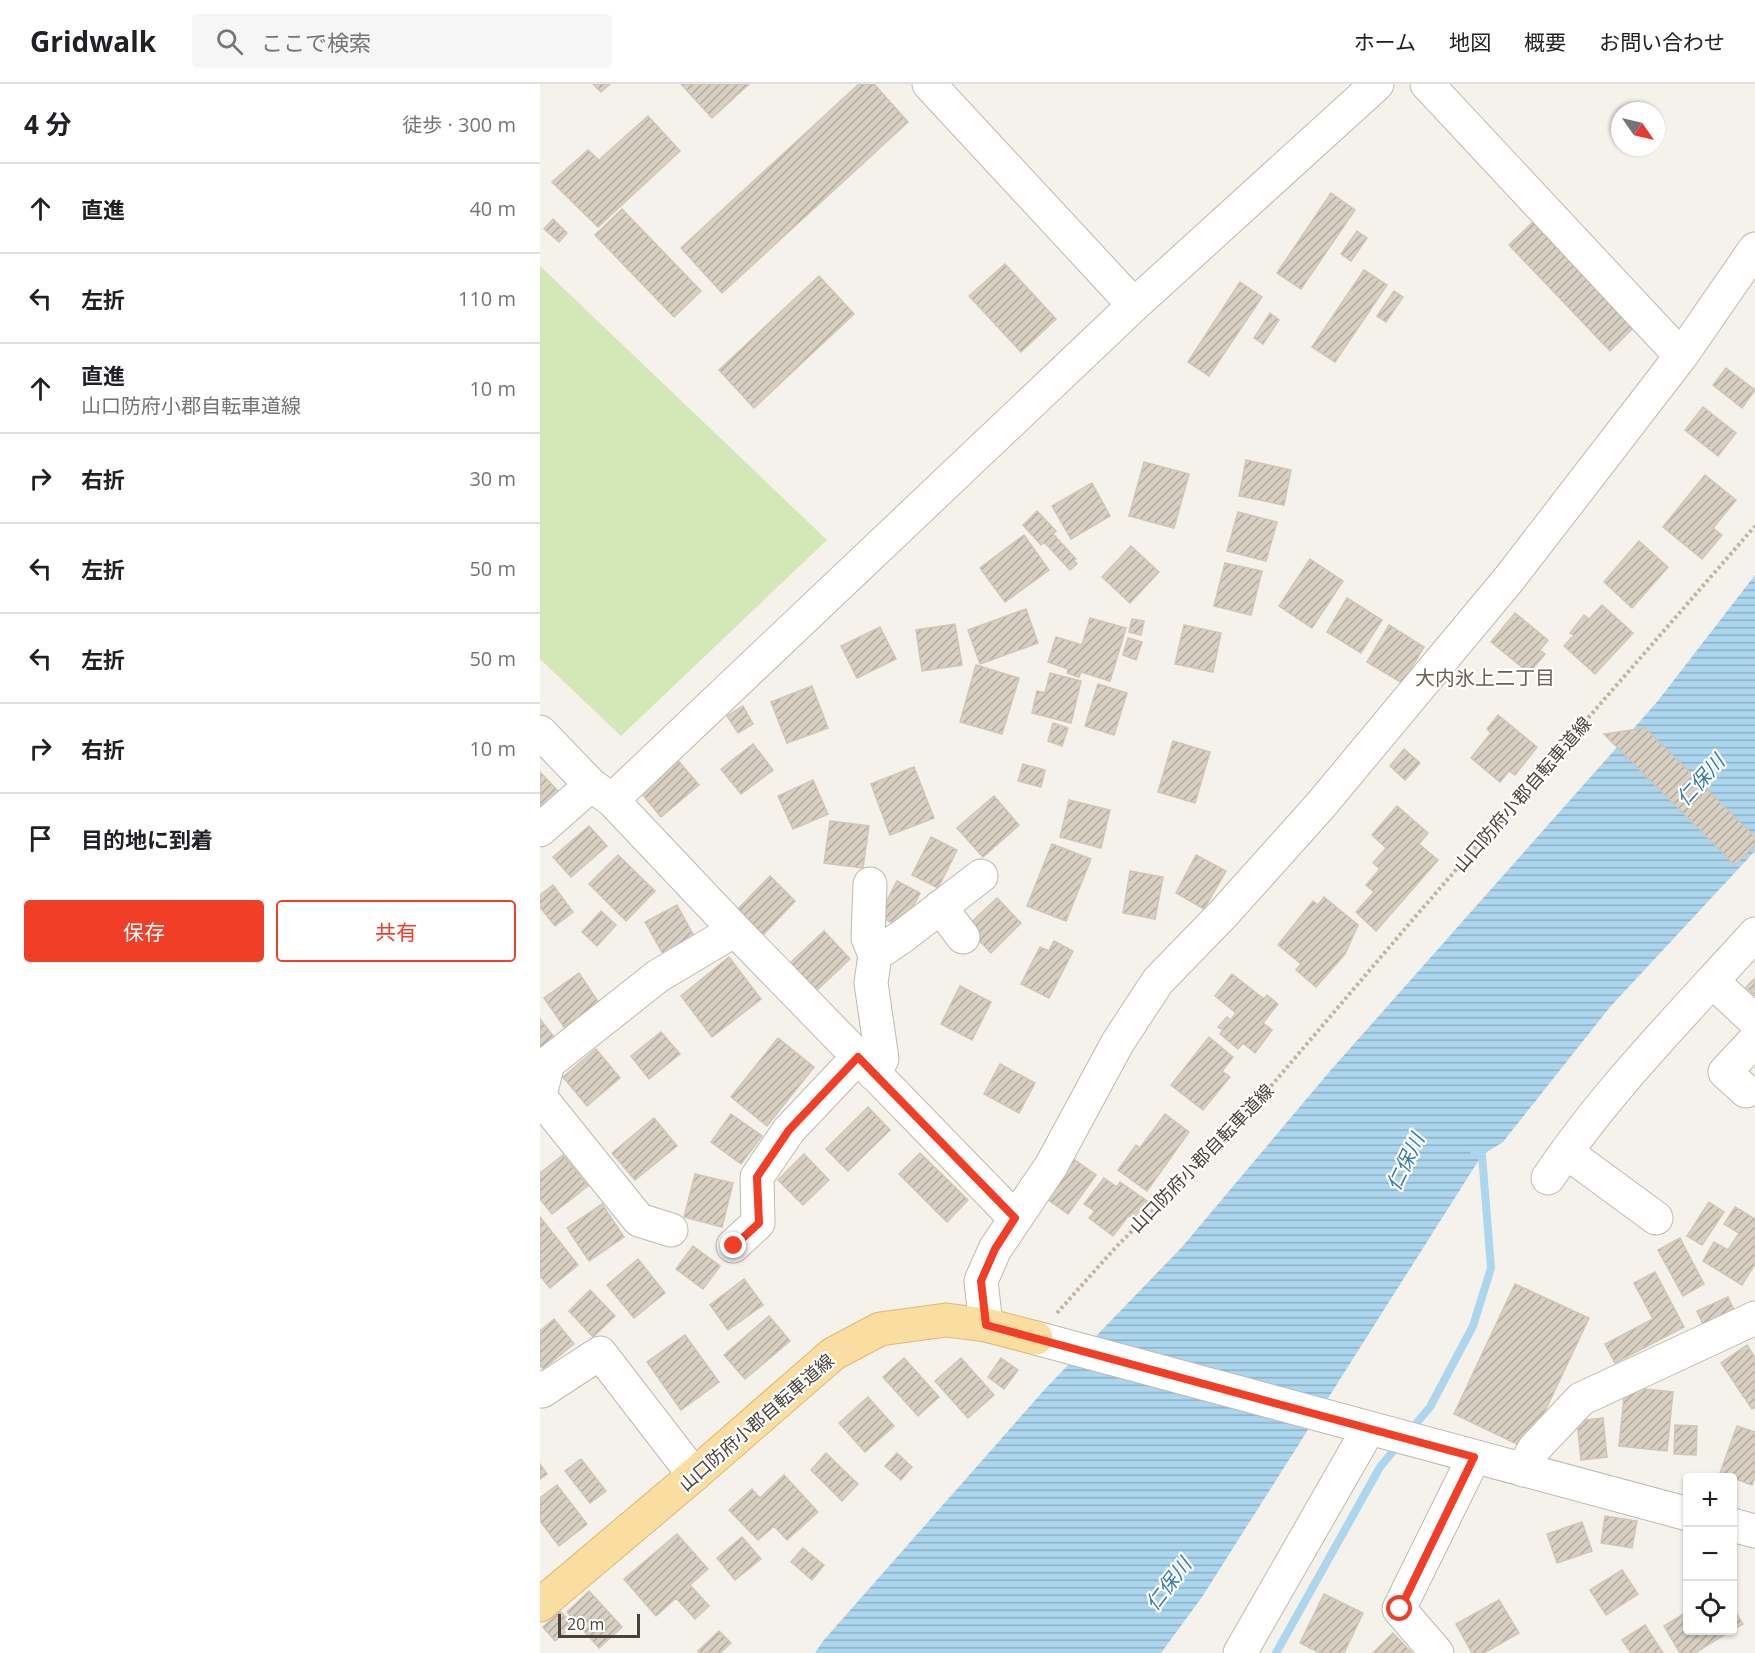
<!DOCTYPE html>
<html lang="ja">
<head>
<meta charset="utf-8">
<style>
	body { margin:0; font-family:"Open Sans","Noto Sans JP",sans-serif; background:#f6f6f6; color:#202124 }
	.controls { position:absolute; right:18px; bottom:18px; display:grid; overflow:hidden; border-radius:6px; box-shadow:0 2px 4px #0004 }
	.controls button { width:54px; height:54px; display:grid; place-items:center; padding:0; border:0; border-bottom:2px solid #e0e0e0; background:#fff; color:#202124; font:30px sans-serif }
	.compass { position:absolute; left:1071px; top:18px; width:54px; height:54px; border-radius:50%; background:#fff; box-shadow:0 2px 4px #0004; rotate:124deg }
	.scale { position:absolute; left:18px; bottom:15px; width:82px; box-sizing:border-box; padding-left:6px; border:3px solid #494239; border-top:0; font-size:16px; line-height:21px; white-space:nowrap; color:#494239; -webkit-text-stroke:4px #fff; paint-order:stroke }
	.stop { position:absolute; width:18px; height:18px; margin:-14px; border:4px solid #f13e27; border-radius:50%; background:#fff }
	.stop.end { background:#f13e27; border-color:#fff; box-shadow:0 2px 6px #0008 }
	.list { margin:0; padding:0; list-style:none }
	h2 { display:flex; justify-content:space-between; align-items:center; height:78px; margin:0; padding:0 24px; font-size:26px }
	h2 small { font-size:20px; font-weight:400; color:#757577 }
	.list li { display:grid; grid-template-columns:39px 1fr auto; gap:18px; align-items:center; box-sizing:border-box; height:90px; padding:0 24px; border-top:2px solid #e0e0e0 }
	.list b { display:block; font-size:22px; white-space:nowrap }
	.list p { margin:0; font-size:20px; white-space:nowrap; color:#757577 }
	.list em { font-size:20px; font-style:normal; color:#757577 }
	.actions { display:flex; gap:12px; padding:18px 24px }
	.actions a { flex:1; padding:14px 0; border:2px solid #f13e27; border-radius:6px; text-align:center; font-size:21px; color:#f13e27 }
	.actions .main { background:#f13e27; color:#fff }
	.icon { flex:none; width:33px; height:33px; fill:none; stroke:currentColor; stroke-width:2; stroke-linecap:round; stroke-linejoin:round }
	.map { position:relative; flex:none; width:1215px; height:1569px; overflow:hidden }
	header { display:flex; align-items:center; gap:36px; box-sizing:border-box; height:84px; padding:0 30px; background:#fff; border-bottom:2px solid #e0e0e0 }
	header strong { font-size:28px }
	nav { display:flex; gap:33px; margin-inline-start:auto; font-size:21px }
	.search { width:420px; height:54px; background:#f6f6f6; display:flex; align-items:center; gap:15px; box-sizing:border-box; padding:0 21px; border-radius:6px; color:#757577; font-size:22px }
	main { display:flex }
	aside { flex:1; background:#fff }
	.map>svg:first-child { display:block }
	.green { fill:#d3e7b7 }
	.water { fill:url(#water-rules) }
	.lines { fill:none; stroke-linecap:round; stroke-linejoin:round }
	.stream { stroke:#acd5ee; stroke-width:8 }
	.building { fill:url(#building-hatch); stroke:#d1c5b5; stroke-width:1.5 }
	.minor-casing { stroke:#c0b9ae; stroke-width:35 }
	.major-casing { stroke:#dfb96f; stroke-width:35 }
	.path { stroke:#c2b4a0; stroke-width:4; stroke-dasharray:3 3; stroke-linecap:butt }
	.minor { stroke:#fff; stroke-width:33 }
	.major { stroke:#fadda0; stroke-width:33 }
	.route { stroke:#f13e27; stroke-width:8 }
	.labels { text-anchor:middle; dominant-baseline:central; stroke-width:4.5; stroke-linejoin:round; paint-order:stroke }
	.street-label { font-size:18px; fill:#494239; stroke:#fff }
	.neighbourhood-label { font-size:20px; fill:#6c6051; stroke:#fff }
	.water-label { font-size:20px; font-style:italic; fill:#347caa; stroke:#fff }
</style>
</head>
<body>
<header>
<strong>Gridwalk</strong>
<div class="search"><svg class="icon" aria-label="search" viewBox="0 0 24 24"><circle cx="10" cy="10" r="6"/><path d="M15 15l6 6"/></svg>ここで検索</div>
<nav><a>ホーム</a><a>地図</a><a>概要</a><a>お問い合わせ</a></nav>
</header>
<main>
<aside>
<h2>4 分<small>徒歩 · 300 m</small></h2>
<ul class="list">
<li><svg class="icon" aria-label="ahead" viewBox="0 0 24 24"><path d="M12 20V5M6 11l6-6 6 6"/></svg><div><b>直進</b></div><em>40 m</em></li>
<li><svg class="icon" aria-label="left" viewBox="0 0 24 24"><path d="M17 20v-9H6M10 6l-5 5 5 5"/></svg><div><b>左折</b></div><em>110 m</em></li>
<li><svg class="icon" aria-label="ahead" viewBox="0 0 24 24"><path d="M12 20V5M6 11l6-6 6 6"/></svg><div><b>直進</b><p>山口防府小郡自転車道線</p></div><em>10 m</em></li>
<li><svg class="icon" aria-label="right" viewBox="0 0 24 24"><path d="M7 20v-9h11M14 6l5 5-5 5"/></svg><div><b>右折</b></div><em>30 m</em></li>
<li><svg class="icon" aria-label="left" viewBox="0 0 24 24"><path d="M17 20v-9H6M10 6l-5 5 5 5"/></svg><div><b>左折</b></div><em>50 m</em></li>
<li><svg class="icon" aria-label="left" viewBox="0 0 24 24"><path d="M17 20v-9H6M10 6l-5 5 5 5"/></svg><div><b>左折</b></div><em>50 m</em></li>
<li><svg class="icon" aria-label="right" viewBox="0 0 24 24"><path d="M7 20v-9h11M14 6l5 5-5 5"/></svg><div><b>右折</b></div><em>10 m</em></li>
<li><svg class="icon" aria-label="arrive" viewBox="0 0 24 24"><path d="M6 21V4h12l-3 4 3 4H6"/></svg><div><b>目的地に到着</b></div></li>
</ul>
<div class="actions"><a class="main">保存</a><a>共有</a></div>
</aside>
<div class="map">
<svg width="1215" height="1569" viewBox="0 0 1215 1569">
	<defs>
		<pattern id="water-rules" width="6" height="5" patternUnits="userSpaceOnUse" patternTransform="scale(1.5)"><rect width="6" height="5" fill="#acd5ee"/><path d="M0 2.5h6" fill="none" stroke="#8eaec2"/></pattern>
		<pattern id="building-hatch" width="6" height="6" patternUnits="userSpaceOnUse" patternTransform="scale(1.5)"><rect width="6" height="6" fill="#d9d0c4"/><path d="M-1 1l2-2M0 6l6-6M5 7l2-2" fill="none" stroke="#b2aaa0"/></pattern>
	</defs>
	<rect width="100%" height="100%" fill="#f5f2ec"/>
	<path class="green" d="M 0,182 L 287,456 L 81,652 L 0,575 Z"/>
	<path class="water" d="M 1215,491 L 1215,767 L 1070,923 L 963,1058 L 942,1071 L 662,1513 L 621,1569 L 275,1569 L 283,1557 L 505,1305 L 642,1163 L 790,987 L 1117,618 Z"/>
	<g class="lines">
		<path class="stream" d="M 869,1348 L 890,1323 L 933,1242 L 951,1184 L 942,1071 L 934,1067
			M 736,1569 L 840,1383 L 859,1360"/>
	</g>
	<path class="building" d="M 53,0 L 70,0 L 61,8 Z
		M 141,0 L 209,0 L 172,34 Z
		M 319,0 L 334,0 L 368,38 L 182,209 L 141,164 Z
		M 108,32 L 140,67 L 58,143 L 12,98 L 48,66 L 59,76 Z
		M 791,109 L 815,126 L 761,205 L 737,189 Z
		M 82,125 L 161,207 L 134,233 L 55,151 Z
		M 13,135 L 27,149 L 19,158 L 4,145 Z
		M 993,138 L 1093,244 L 1070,267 L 969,161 Z
		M 817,147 L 827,154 L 811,177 L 801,170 Z
		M 465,180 L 516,235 L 481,268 L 429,212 Z
		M 824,186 L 847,201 L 795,278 L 772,263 Z
		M 279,192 L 314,230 L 214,324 L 179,286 Z
		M 700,198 L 722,213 L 669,292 L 648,278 Z
		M 854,207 L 863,213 L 846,238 L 837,232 Z
		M 730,229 L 739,236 L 723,260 L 714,254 Z
		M 1186,284 L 1215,306 L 1202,324 L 1173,301 Z
		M 1163,323 L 1196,349 L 1178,372 L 1145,346 Z
		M 706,376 L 751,386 L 744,421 L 699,412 Z
		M 604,378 L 649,390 L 634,444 L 589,432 Z
		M 1165,391 L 1196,416 L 1173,444 L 1182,451 L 1162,475 L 1123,443 Z
		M 552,399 L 570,432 L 531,455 L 512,422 Z
		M 497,427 L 516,447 L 513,450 L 536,475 L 534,476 L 537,480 L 530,486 L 504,458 L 501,461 L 483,441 Z
		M 698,428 L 737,438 L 726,477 L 687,467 Z
		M 484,451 L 509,486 L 465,518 L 440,484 Z
		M 1099,457 L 1128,483 L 1092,524 L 1064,498 Z
		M 591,462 L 619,488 L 590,519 L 562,493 Z
		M 770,475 L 803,497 L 772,544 L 739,522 Z
		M 685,479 L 722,487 L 711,531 L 674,522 Z
		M 807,514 L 842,536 L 821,569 L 787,548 Z
		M 1062,521 L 1093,549 L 1055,590 L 1024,562 L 1034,551 L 1030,549 L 1044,531 L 1049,535 Z
		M 486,525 L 498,559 L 440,580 L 428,546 Z
		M 975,529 L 1008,556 L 1000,566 L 1005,570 L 989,589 L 951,558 Z
		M 550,534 L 586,544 L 570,597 L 541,588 L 539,593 L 527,589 L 528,585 L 508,578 L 516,553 L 542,561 Z
		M 592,535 L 604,537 L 601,551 L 589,548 Z
		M 415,540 L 422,581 L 382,587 L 376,546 Z
		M 644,541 L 681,549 L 673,588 L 635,580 Z
		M 849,541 L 884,563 L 862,599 L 827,578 Z
		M 340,543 L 356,575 L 317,594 L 301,562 Z
		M 588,554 L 602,558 L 596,576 L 583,571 Z
		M 436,581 L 479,594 L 462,650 L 420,638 Z
		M 510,589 L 541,597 L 531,639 L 492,629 L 497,607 L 505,609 Z
		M 558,600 L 587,609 L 574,651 L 545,642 Z
		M 272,602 L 288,644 L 247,659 L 231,618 Z
		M 203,622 L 213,640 L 198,649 L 187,632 Z
		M 958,631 L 997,663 L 975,691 L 969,687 L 960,698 L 931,674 L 951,649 L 947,645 Z
		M 513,639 L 528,644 L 522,662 L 508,657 Z
		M 1105,644 L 1215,753 L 1215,761 L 1195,781 L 1064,650 Z
		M 633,657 L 670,668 L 655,719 L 618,708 Z
		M 213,660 L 233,686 L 201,710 L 181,685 Z
		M 864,665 L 880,679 L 865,696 L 850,682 Z
		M 135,673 L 159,701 L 121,733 L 98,705 Z
		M 483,680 L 505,686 L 501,703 L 478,697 Z
		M 374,683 L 394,734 L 350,751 L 331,700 Z
		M 0,688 L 19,708 L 0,726 Z
		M 273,696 L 288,730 L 253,745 L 238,712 Z
		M 454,712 L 479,741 L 443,773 L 417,744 Z
		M 529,716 L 570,726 L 561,764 L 520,753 Z
		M 857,722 L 888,749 L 879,760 L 898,776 L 836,847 L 816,828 L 834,808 L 826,801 L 840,785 L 833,779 L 846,764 L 832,751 Z
		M 290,737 L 329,742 L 323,784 L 284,779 Z
		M 49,742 L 67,762 L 31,793 L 13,773 Z
		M 391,753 L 417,766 L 398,804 L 372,791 Z
		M 512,760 L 551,775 L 526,837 L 487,822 Z
		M 78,771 L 115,807 L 86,837 L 49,800 Z
		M 656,771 L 686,787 L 664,825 L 636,809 Z
		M 590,787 L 623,793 L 615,835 L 583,829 Z
		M 230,792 L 255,817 L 223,851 L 197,826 Z
		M 357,797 L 380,809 L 362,844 L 339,832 Z
		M 13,801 L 33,828 L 15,842 L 0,823 L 0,811 Z
		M 784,813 L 818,841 L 805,870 L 776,903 L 756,886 L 761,880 L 738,861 L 773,817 L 778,821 Z
		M 457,814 L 481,839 L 451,869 L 426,843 Z
		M 137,821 L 154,852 L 123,870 L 105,838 Z
		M 61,827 L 76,841 L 57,862 L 42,848 Z
		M 284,847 L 310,875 L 275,908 L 249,880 Z
		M 514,857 L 533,867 L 509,914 L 481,900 L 500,863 L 509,867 Z
		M 189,873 L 221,915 L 172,953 L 141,912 Z
		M 39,889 L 59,919 L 24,943 L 4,914 Z
		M 692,890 L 724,915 L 727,911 L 738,920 L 723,939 L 732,946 L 715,969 L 703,959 L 698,965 L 680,950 L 683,946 L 678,943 L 687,933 L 691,936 L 696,929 L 675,912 Z
		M 1215,894 L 1215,912 L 1206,903 Z
		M 420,902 L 451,918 L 432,956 L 401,940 Z
		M 0,935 L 14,953 L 0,964 Z
		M 121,948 L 140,970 L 109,995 L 91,972 Z
		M 669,953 L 693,973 L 682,987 L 690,993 L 663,1026 L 631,1001 Z
		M 238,954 L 274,983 L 227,1042 L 191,1013 Z
		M 56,965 L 80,994 L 47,1022 L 23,993 Z
		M 460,980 L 495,999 L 479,1029 L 444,1010 Z
		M 328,1023 L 350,1046 L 308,1087 L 286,1065 Z
		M 191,1030 L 222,1052 L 201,1080 L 171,1058 Z
		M 625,1030 L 649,1048 L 607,1107 L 578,1086 L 596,1061 L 600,1064 Z
		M 114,1034 L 137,1062 L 95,1096 L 72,1069 Z
		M 380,1069 L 428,1116 L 407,1138 L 359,1090 Z
		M 264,1070 L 289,1096 L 263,1121 L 238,1096 Z
		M 23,1071 L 48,1102 L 12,1130 L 0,1115 L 0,1089 Z
		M 528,1071 L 556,1091 L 528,1130 L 500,1110 Z
		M 155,1090 L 193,1099 L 182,1143 L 144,1133 Z
		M 564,1094 L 577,1103 L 580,1098 L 607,1117 L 594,1134 L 589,1131 L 573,1152 L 549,1134 L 555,1127 L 544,1120 Z
		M 1169,1118 L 1184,1128 L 1162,1161 L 1147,1152 Z
		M 62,1120 L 84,1153 L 49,1177 L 27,1144 Z
		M 1195,1123 L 1215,1135 L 1215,1180 L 1202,1201 L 1163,1177 L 1174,1158 L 1188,1166 L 1199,1149 L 1184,1140 Z
		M 0,1133 L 38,1181 L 10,1204 L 0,1192 Z
		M 1140,1154 L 1164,1200 L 1143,1212 L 1118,1166 Z
		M 153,1162 L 180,1182 L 163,1205 L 136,1185 Z
		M 98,1175 L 125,1209 L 94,1234 L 67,1201 Z
		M 1115,1188 L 1144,1243 L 1075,1279 L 1065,1260 L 1113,1235 L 1094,1199 Z
		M 204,1195 L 223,1221 L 188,1246 L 170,1221 Z
		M 975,1200 L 1049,1234 L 987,1365 L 914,1330 Z
		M 50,1206 L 75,1232 L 53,1253 L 29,1227 Z
		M 1188,1213 L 1198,1235 L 1167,1249 L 1157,1227 Z
		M 229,1232 L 250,1257 L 205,1295 L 184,1271 Z
		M 14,1235 L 34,1260 L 3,1285 L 0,1281 L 0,1247 Z
		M 145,1251 L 179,1298 L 141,1326 L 107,1278 Z
		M 1207,1261 L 1215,1274 L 1215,1323 L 1212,1325 L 1181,1279 Z
		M 364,1274 L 399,1313 L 378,1332 L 343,1293 Z
		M 421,1274 L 454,1311 L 428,1334 L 395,1297 Z
		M 461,1274 L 478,1286 L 464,1305 L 448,1293 Z
		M 1085,1303 L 1133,1308 L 1127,1367 L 1079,1362 Z
		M 328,1313 L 354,1342 L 325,1368 L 299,1339 Z
		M 1063,1334 L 1067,1373 L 1041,1376 L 1037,1337 Z
		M 1135,1341 L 1157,1342 L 1156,1371 L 1134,1370 Z
		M 1197,1342 L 1215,1348 L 1215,1393 L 1212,1401 L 1180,1389 Z
		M 286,1369 L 318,1400 L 302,1417 L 271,1386 Z
		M 357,1369 L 372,1383 L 361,1396 L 345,1382 Z
		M 41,1375 L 66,1407 L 50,1419 L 25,1387 Z
		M 0,1380 L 7,1390 L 0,1395 Z
		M 244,1391 L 278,1428 L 247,1456 L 234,1442 L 218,1456 L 189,1426 L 212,1405 L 220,1414 Z
		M 17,1401 L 47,1440 L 19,1462 L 0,1437 L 0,1414 Z
		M 1065,1432 L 1097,1437 L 1092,1464 L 1061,1459 Z
		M 1042,1438 L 1052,1467 L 1017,1479 L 1007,1450 Z
		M 137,1450 L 168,1485 L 150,1501 L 169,1522 L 155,1535 L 136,1514 L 116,1532 L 84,1495 Z
		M 202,1453 L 221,1475 L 195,1496 L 177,1474 Z
		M 263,1464 L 284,1481 L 272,1496 L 251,1478 Z
		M 1082,1486 L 1098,1510 L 1066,1531 L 1050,1506 Z
		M 49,1507 L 82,1543 L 59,1564 L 27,1528 Z
		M 784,1510 L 823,1529 L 804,1569 L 780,1569 L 760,1559 Z
		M 959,1516 L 979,1549 L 944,1569 L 932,1569 L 916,1540 Z
		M 1192,1523 L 1203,1540 L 1192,1546 Z
		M 20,1527 L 33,1541 L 15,1557 L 3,1543 Z
		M 1148,1527 L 1148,1546 L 1192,1546 L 1155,1569 L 1140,1569 L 1124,1542 Z
		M 1105,1541 L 1123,1569 L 1091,1569 L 1082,1556 Z
		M 179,1547 L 191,1559 L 180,1569 L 160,1569 L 158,1567 Z
		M 853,1549 L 872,1569 L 833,1569 Z"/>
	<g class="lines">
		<defs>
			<path id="minor" d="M 389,0 L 594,221
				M 887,0 L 1141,272
				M 0,648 L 51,701 L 72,716 L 195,846 L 475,1134
				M 72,716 L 594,221 L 837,0
				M 0,746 L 51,701
				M 330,800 L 328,854 L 335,871
				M 400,823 L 423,853
				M 1172,897 L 1215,937
				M 334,990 L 342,975 L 331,899 L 335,871 L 363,852 L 441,792
				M 1206,1007 L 1185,988 L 1215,956
				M 0,1011 L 8,979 L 118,892 L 195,846
				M 0,1013 L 99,1136 L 131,1146
				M 1026,1068 L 1116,1134
				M 1008,1094 C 1067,1006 1144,929 1215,850
				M 193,1162 L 218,1139 L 217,1093 L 249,1046 L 318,973
				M 446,1241 L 441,1197 L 455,1165 L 511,1082 L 578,958 L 618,897 L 684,829 L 780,722 L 969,495 L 1141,272 L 1215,165
				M 496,1254 L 1148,1430
				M 0,1304 L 2,1307 L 60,1269 L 154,1391
				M 983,1386 L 994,1365 L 1041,1315 L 1215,1234
				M 1192,1441 L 1215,1447
				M 700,1569 L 829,1344
				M 897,1569 L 859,1525 L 934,1373"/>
			<path id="major" d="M 0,1521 L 154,1391 L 293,1270 L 340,1245 L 406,1236 L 446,1241 L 496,1254"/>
		</defs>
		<use href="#minor" class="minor-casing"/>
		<use href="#major" class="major-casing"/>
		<path class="path" d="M 517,1229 L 576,1163 L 645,1094 L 714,1022 L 875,833 L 1215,442"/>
		<use href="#minor" class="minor"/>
		<use href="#major" class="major"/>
	</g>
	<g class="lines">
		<path class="route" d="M 194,1162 L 219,1139 L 217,1093 L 249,1046 L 318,973 L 475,1134 L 455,1165 L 441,1197 L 446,1241 L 934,1373 L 860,1525"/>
	</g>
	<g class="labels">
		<g class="street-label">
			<text transform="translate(982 710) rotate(-49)">山口防府小郡自転車道線</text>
			<text transform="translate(661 1074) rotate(-46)">山口防府小郡自転車道線</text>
			<text transform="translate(216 1338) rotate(-41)">山口防府小郡自転車道線</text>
		</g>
		<g class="neighbourhood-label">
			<text x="945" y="593">大内氷上二丁目</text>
		</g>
		<g class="water-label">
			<text transform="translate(1160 696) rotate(-48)">仁保川</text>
			<text transform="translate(865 1078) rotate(-64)">仁保川</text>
			<text transform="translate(628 1500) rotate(-52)">仁保川</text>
		</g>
	</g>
</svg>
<div class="controls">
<button>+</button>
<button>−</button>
<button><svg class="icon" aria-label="locate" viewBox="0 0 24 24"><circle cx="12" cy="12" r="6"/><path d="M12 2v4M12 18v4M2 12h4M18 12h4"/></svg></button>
</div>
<svg class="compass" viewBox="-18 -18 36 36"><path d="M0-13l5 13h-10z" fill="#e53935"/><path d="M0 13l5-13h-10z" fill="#757577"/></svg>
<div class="scale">20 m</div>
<div class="stop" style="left:860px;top:1525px"></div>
<div class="stop end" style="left:194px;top:1162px"></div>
</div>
</main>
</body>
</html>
